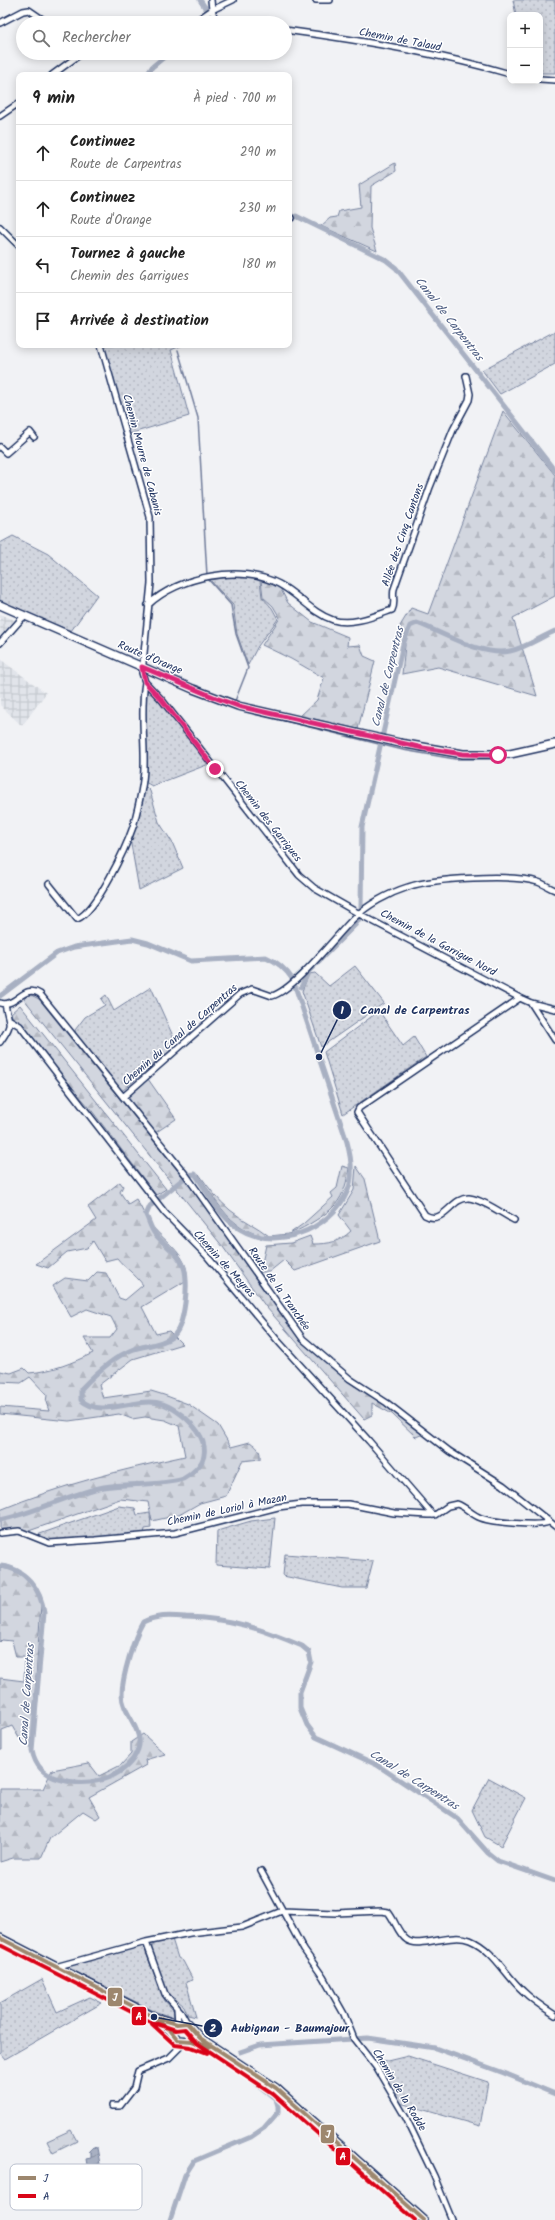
<!DOCTYPE html>
<html lang="fr">
<head>
<meta charset="utf-8">
<style>
	body { margin:0; font-family:Kalam,sans-serif; background:#f6f6f6; color:#222 }
	.controls { position:absolute; right:12px; top:12px; display:grid; overflow:hidden; border-radius:8px; box-shadow:0 2px 10px #0003 }
	.controls button { width:36px; height:36px; display:grid; place-items:center; padding:0; border:0; border-bottom:1px solid #e0e0e0; background:#fff; color:#222; font:20px sans-serif }
	.stop { position:absolute; width:12px; height:12px; margin:-9px; border:3px solid #db2777; border-radius:50%; background:#fff }
	.stop.end { background:#db2777; border-color:#fff; box-shadow:0 1px 4px #0008 }
	.list { margin:0; padding:0; list-style:none }
	h2 { display:flex; justify-content:space-between; align-items:center; height:52px; margin:0; padding:0 16px; font-size:17px }
	h2 small { font-size:13px; font-weight:400; color:#767676 }
	.list li { display:grid; grid-template-columns:26px 1fr auto; gap:12px; align-items:center; box-sizing:border-box; height:56px; padding:0 16px; border-top:1px solid #e0e0e0 }
	.list b { display:block; font-size:15px; white-space:nowrap }
	.list p { margin:0; font-size:13px; white-space:nowrap; color:#767676 }
	.list em { font-size:13px; font-style:normal; color:#767676 }
	.icon { flex:none; width:22px; height:22px; fill:none; stroke:currentColor; stroke-width:2; stroke-linecap:round; stroke-linejoin:round }
	.map { position:relative; flex:none; width:555px; height:2220px; overflow:hidden }
	.search { position:absolute; background:#fff; box-shadow:0 2px 10px #0003; left:16px; top:16px; width:276px; height:44px; display:flex; align-items:center; gap:10px; box-sizing:border-box; padding:0 14px; border-radius:22px; color:#767676; font-size:15px }
	.panel { position:absolute; background:#fff; box-shadow:0 2px 10px #0003; left:16px; top:72px; width:276px; height:276px; border-radius:8px }
	.map>svg:first-child { display:block }
	.industrial { fill:url(#industrial-grid) }
	.grass { fill:url(#grass-dots); stroke:#76829e }
	.forest { fill:url(#forest-firs); stroke:#76829e }
	.park { fill:url(#park-crowns); stroke:#76829e }
	.water { fill:url(#water-waves); stroke:#707c9a }
	.lines { fill:none; stroke-linecap:round; stroke-linejoin:round }
	.stream { stroke:#707c9a; stroke-width:1.5 }
	.canal { stroke:#a8b0c2; stroke-width:5 }
	.minor-casing { stroke:#1b2f5e; stroke-width:8 }
	.major-casing { stroke:#1b2f5e; stroke-width:10 }
	.minor { stroke:#fff; stroke-width:5 }
	.major { stroke:#fff; stroke-width:7 }
	.bus-1-casing { stroke:#fff; stroke-width:7 }
	.bus-2-casing { stroke:#fff; stroke-width:7 }
	.bus-1 { stroke:#9d876e; stroke-width:4 }
	.bus-2 { stroke:#d90618; stroke-width:4 }
	.route { stroke:#db2777; stroke-width:5 }
	.labels { text-anchor:middle; dominant-baseline:central; stroke-width:3; stroke-linejoin:round; paint-order:stroke }
	.street-label { font-size:11px; fill:#1b2f5e; stroke:#fff }
	.water-label { font-size:12px; font-style:italic; fill:#4c5c81; stroke:#fff }
	.key { fill:#fff; stroke:#bbc1cf; stroke-width:1 }
	.key-label { font-size:11px; fill:#1b2f5e }
	.leader { fill:none; stroke:#1b2f5e; stroke-width:1.5 }
	.callout-dot { fill:#1b2f5e; stroke:#fff; stroke-width:1.5 }
	.mark-label { font-size:12px; text-anchor:middle; font-weight:bold; fill:#fff }
	.callout-label { font-size:12px; text-anchor:middle; font-weight:bold; fill:#1b2f5e; stroke:#fff; stroke-width:3; stroke-linejoin:round; paint-order:stroke }
	.line-badge { stroke:#fff; stroke-width:1.5 }
	.badge-label { font-size:11px; text-anchor:middle; font-weight:bold; fill:#fff }
</style>
</head>
<body>
<div class="map">
<svg width="555" height="2220" viewBox="0 0 555 2220">
	<defs>
		<pattern id="industrial-grid" width="8" height="8" patternUnits="userSpaceOnUse"><rect width="8" height="8" fill="#e1e4ea"/><path d="M0 4h8M4 0v8" fill="none" stroke="#c0c4cb"/></pattern>
		<pattern id="grass-dots" width="8" height="8" patternUnits="userSpaceOnUse"><rect width="8" height="8" fill="#d2d6df"/><path d="M2 2h.1M6 6h.1" fill="none" stroke="#b4b8c2" stroke-width="1.8" stroke-linecap="round"/></pattern>
		<pattern id="forest-firs" width="22" height="20" patternUnits="userSpaceOnUse"><rect width="22" height="20" fill="#d2d6df"/><path d="M5 1l3.5 6h-7zM16 11l3.5 6h-7z" fill="#b4b8c2"/></pattern>
		<pattern id="park-crowns" width="20" height="18" patternUnits="userSpaceOnUse"><rect width="20" height="18" fill="#d2d6df"/><path d="M2 6a3 3 0 1 1 6 0M12 15a3 3 0 1 1 6 0" fill="none" stroke="#b4b8c2"/></pattern>
		<pattern id="water-waves" width="16" height="10" patternUnits="userSpaceOnUse"><rect width="16" height="10" fill="#a8b0c2"/><path d="M0 5q4-4 8 0t8 0" fill="none" stroke="#8890a1"/></pattern>
	</defs>
	<rect width="100%" height="100%" fill="#f1f2f5"/>
	<filter id="ink" filterUnits="userSpaceOnUse"><feTurbulence type="fractalNoise" baseFrequency=".025" numOctaves="2"/><feDisplacementMap in="SourceGraphic" scale="8" xChannelSelector="R" yChannelSelector="G"/><feConvolveMatrix kernelMatrix="1 2 1 2 8 2 1 2 1" color-interpolation-filters="sRGB"/></filter>
	<g filter="url(#ink)">
		<path class="industrial" d="M 0,614 L 14,620 L 0,636 Z
			M 0,659 L 46,693 L 22,726 L 0,705 Z"/>
		<path class="grass" d="M 513,0 L 555,0 L 555,73 L 540,73 L 540,15 L 516,15 Z
			M 555,331 L 555,364 L 500,394 L 482,370 Z
			M 104,345 L 183,345 L 171,350 L 189,416 L 129,434 Z
			M 13,536 L 48,554 L 97,595 L 71,631 L 0,601 L 0,543 Z
			M 230,577 L 250,577 L 260,581 L 262,597 L 272,608 L 278,619 L 258,646 L 248,665 L 237,634 L 233,605 L 210,580 Z
			M 146,690 L 150,690 L 209,764 L 152,786 L 145,782 C 150,752 140,721 146,690 Z
			M 145,786 L 150,791 L 159,822 L 172,842 L 183,868 L 139,890 L 131,844 Z
			M 355,966 L 384,1003 L 321,1047 L 302,991 L 309,974 L 315,973 L 329,986 Z
			M 151,987 L 177,1045 L 122,1091 L 76,1035 L 75,1030 L 85,1017 L 105,1005 L 101,999 L 106,995 L 114,1011 Z
			M 379,1011 L 403,1046 L 414,1037 L 426,1057 L 343,1114 L 324,1052 Z
			M 119,1506 L 135,1508 L 137,1515 L 150,1513 L 151,1528 L 145,1529 L 144,1534 L 54,1543 L 37,1535 Z
			M 275,1518 L 270,1569 L 216,1565 L 217,1531 L 251,1521 Z
			M 285,1554 L 373,1561 L 366,1588 L 342,1588 L 283,1576 Z
			M 489,1778 L 526,1798 L 501,1846 L 485,1837 L 472,1810 Z
			M 172,1939 L 178,1958 L 183,1961 L 193,1980 L 186,1982 L 196,2017 L 188,2015 L 184,2006 L 167,1992 L 151,1951 C 152,1940 162,1941 172,1939 Z
			M 143,1945 L 165,2001 L 174,2011 L 174,2018 L 154,2011 L 66,1967 L 66,1965 Z
			M 42,1979 L 57,2012 L 90,1997 L 102,2003 L 5,2059 L 0,2053 L 0,2003 Z
			M 408,2056 L 488,2082 L 480,2126 L 400,2103 L 379,2063 Z
			M 346,2155 L 419,2220 L 416,2220 L 380,2191 Z"/>
		<path class="forest" d="M 395,163 L 396,171 L 371,186 L 370,228 L 377,251 L 321,226 L 330,218 L 337,217 L 339,211 L 361,207 L 359,185 Z
			M 503,411 L 555,475 L 555,596 L 513,618 L 537,696 L 438,667 L 402,674 L 405,645 L 400,626 L 411,608 L 428,614 Z
			M 261,580 L 279,586 L 288,603 L 312,622 L 348,637 L 347,646 L 360,645 L 364,656 L 375,661 L 358,729 L 300,716 L 317,700 L 324,678 L 291,659 L 262,645 L 280,618 L 273,606 L 263,597 Z
			M 29,994 L 39,999 L 186,1181 L 301,1339 C 337,1376 384,1399 423,1434 L 416,1437 L 392,1414 L 372,1403 L 372,1415 L 364,1419 L 266,1307 L 223,1247 L 24,999 Z
			M 20,1005 L 166,1189 L 156,1195 L 89,1107 L 13,1019 L 11,1013 Z
			M 148,1079 L 176,1119 L 155,1133 L 126,1097 Z
			M 342,1166 L 349,1168 C 347,1181 344,1195 335,1205 C 329,1212 321,1217 313,1222 C 287,1238 265,1244 237,1224 C 222,1213 210,1192 199,1176 L 199,1174 C 208,1187 218,1200 230,1210 C 242,1220 257,1226 269,1236 L 289,1234 L 303,1224 L 333,1197 L 331,1193 L 337,1188 Z
			M 356,1166 L 365,1179 L 380,1241 L 295,1271 L 284,1260 L 269,1272 L 260,1272 L 266,1245 L 291,1243 L 310,1236 L 313,1244 C 330,1244 339,1242 351,1231 L 339,1215 L 354,1190 Z
			M 120,1182 L 123,1186 L 120,1192 L 128,1204 L 136,1199 C 142,1208 145,1218 152,1226 C 166,1243 190,1256 187,1280 L 142,1307 L 156,1334 L 169,1331 L 182,1344 L 133,1359 L 99,1385 L 103,1398 L 151,1391 L 164,1395 L 188,1404 L 218,1425 L 231,1447 L 250,1442 C 257,1447 261,1450 260,1459 L 242,1461 L 226,1496 L 200,1503 L 179,1515 L 152,1521 L 148,1502 L 120,1499 L 26,1532 L 21,1529 L 0,1531 L 0,1510 C 60,1485 121,1470 185,1456 L 179,1426 L 165,1420 L 145,1417 L 132,1419 L 119,1414 L 69,1421 L 0,1414 L 0,1407 L 49,1411 L 46,1402 L 47,1395 L 30,1377 L 21,1383 L 0,1382 L 0,1371 L 11,1373 L 24,1368 L 29,1373 C 53,1371 72,1363 93,1353 L 84,1338 L 110,1338 L 117,1329 L 111,1317 L 87,1309 L 71,1317 L 53,1286 L 65,1278 L 88,1281 L 97,1272 L 106,1273 L 119,1298 L 125,1300 L 143,1285 C 135,1274 125,1268 117,1258 L 105,1261 L 93,1241 L 87,1248 L 67,1252 L 48,1268 L 36,1264 L 96,1220 L 88,1207 Z
			M 0,1568 C 21,1569 35,1584 41,1604 L 32,1737 L 29,1740 L 19,1738 L 12,1726 L 2,1730 L 2,1750 L 0,1750 L 0,1678 L 24,1681 L 25,1657 L 16,1657 L 12,1641 L 2,1640 L 0,1642 Z
			M 143,1734 L 165,1754 L 145,1760 L 146,1765 L 89,1797 L 100,1816 L 96,1819 L 83,1811 L 50,1838 L 41,1858 L 13,1858 L 0,1862 L 0,1789 L 43,1789 L 52,1770 L 89,1763 L 99,1776 L 121,1765 L 131,1754 L 131,1742 Z"/>
		<path class="park" d="M 71,2130 L 77,2141 L 53,2153 L 47,2141 Z"/>
		<path class="water" d="M 93,2147 L 97,2148 L 100,2164 L 87,2165 L 86,2159 L 91,2158 L 91,2154 L 88,2152 Z"/>
		<g class="lines">
			<path class="stream" d="M 178,350 L 198,418 L 207,576
				M 208,579 L 231,605 L 236,634 L 248,668 L 235,701
				M 145,672 L 156,677
				M 173,684 L 187,690
				M 195,693 L 232,707
				M 257,714 L 403,750 L 455,759 L 495,759"/>
			<path class="canal" d="M 200,0 L 206,9
				M 206,23 L 209,14
				M 147,75 L 152,67 L 169,53
				M 289,216 L 291,215
				M 296,216 L 386,260 L 396,268 L 555,471
				M 361,909 L 362,827 L 403,644 L 410,626 L 417,623 C 444,633 482,657 510,651 C 525,648 541,637 555,631
				M 301,987 L 309,971 L 355,925 L 359,919
				M 0,996 L 57,953 L 74,947 L 132,939 L 148,943 L 191,961 L 266,957 C 278,962 286,969 293,980 L 347,1142 C 351,1157 354,1175 348,1190 C 331,1231 271,1254 234,1225 C 218,1213 207,1191 195,1174 L 188,1175 L 150,1206 L 146,1215 C 149,1221 151,1229 155,1234 C 163,1244 178,1253 183,1265 C 190,1279 185,1328 172,1337 C 161,1345 147,1345 134,1349 C 115,1356 95,1374 81,1389 L 81,1400 C 103,1420 136,1395 163,1404 C 187,1413 221,1447 195,1470 C 192,1473 187,1477 183,1479 C 163,1486 126,1483 104,1487 C 68,1494 36,1513 0,1520
				M 0,1566 C 25,1568 41,1589 44,1613 L 32,1750 C 35,1765 43,1775 59,1779 C 84,1787 117,1781 133,1759 C 137,1752 140,1747 139,1739 C 137,1723 122,1711 122,1694 C 122,1677 134,1637 143,1622 C 157,1615 170,1616 186,1617 C 230,1618 262,1629 302,1646 L 309,1652 L 311,1662 L 300,1692 L 300,1708 L 307,1725 L 316,1737 L 377,1765 L 457,1818 L 488,1853 L 498,1861 L 555,1881
				M 240,2052 L 260,2045 L 368,2038 L 435,2048 L 504,2073 L 555,2094
				M 170,2220 L 185,2175 L 194,2161 L 251,2137 L 264,2128 L 278,2112 L 278,2106 L 276,2099 L 236,2068"/>
			<defs>
				<path id="minor" d="M 316,0 L 330,0
					M 0,23 L 23,11 L 29,10 L 48,23
					M 193,23 L 212,10 L 211,0
					M 216,23 L 212,10 L 233,0
					M 285,30 C 360,40 438,53 510,74
					M 52,75 L 82,53
					M 540,79 L 555,80
					M 0,116 L 19,103
					M 289,219 L 292,218
					M 0,227 L 19,246
					M 101,345 L 150,517 L 151,583 L 142,673 L 145,682 L 162,700 L 299,875 L 314,888 L 363,916 L 520,998 L 531,1003 L 555,1009
					M 0,447 L 6,453 L 30,432 L 34,437
					M 148,605 C 178,576 242,564 279,584 C 298,594 312,613 333,620 C 351,626 375,616 392,610 C 396,603 392,597 394,589 L 430,487 L 453,430 L 469,400 L 470,394 L 466,376
					M 0,643 L 24,616
					M 49,884 L 77,919 C 97,911 126,847 133,827 C 137,812 144,782 144,767 C 145,738 140,711 145,682
					M 0,1003 C 16,1008 24,983 40,994 L 186,1175 L 303,1339 L 350,1379 L 387,1403 L 449,1451 L 503,1485 L 555,1526
					M 531,1003 L 555,1040
					M 10,1020 L 20,1026 L 165,1213 L 206,1255 L 278,1341 L 369,1441 L 433,1515
					M 0,1042 C 14,1022 9,1025 5,1004
					M 123,1097 L 240,994 L 252,989 L 272,996 C 294,990 334,938 353,919 C 367,905 389,893 408,887 C 433,878 513,874 538,882 C 544,884 550,888 555,890
					M 514,1220 C 501,1213 484,1200 469,1198 C 451,1197 444,1226 425,1215 L 357,1112 L 359,1108 L 520,998
					M 0,1533 L 19,1531 L 49,1543 L 95,1540 L 175,1533 L 278,1507 L 302,1504 L 348,1504 L 394,1513 L 428,1515 L 435,1515 L 448,1506 L 457,1504 C 466,1507 472,1515 481,1518 C 492,1522 539,1527 549,1522
					M 261,1871 L 304,1950 L 323,1977 L 344,2014 L 354,2039 L 376,2067 L 406,2118 L 434,2176 L 452,2220
					M 146,1942 L 165,1994 L 181,2012 L 187,2023
					M 55,1967 L 146,1942 L 190,1933 L 242,1927 L 282,1911 L 336,1913 L 381,1911 L 388,1912 C 395,1920 398,1934 407,1940 C 420,1949 451,1932 470,1940 C 494,1950 505,1975 523,1991 C 532,2000 544,2008 555,2015
					M 177,2009 L 178,2023
					M 112,2106 L 120,2106 L 134,2088 L 138,2071 L 169,2058 L 185,2042"/>
				<path id="major" d="M 0,605 L 193,689 L 238,706 L 400,743 L 463,754 L 510,754 L 555,744
					M 0,1938 L 154,2017 L 170,2030 L 178,2040 L 192,2041 L 208,2047
					M 154,2017 L 177,2024 L 187,2023 L 200,2038 L 276,2088 L 424,2220"/>
			</defs>
			<use href="#minor" class="minor-casing"/>
			<use href="#major" class="major-casing"/>
			<use href="#minor" class="minor"/>
			<use href="#major" class="major"/>
			<defs>
				<path id="bus-1" d="M 0,1938 L 154,2017 L 177,2024 L 187,2023 L 200,2038 L 276,2088 L 424,2220
					M 156,2019 L 170,2030 L 178,2040 L 192,2041 L 209,2047"/>
				<path id="bus-2" d="M 0,1945 L 151,2022 L 176,2030 L 185,2029 L 197,2043 L 272,2093 L 415,2220
					M 152,2024 L 175,2045 L 191,2047 L 207,2053"/>
			</defs>
			<use href="#bus-1" class="bus-1-casing"/>
			<use href="#bus-2" class="bus-2-casing"/>
			<use href="#bus-1" class="bus-1"/>
			<use href="#bus-2" class="bus-2"/>
		</g>
	</g>
	<g class="lines" filter="url(#ink)">
		<path class="route" d="M 215,769 L 162,700 L 145,682 L 142,667 L 216,698 L 238,706 L 423,748 L 463,754 L 498,755"/>
	</g>
	<g class="labels">
		<g class="street-label">
			<text transform="translate(400 40) rotate(11)">Chemin de Talaud</text>
			<text transform="translate(142 455) rotate(75)">Chemin Mourre de Cabanis</text>
			<text transform="translate(403 535) rotate(-71)">Allée des Cinq Cantons</text>
			<text transform="translate(150 658) rotate(23)">Route d'Orange</text>
			<text transform="translate(268 821) rotate(52)">Chemin des Garrigues</text>
			<text transform="translate(438 943) rotate(28)">Chemin de la Garrigue Nord</text>
			<text transform="translate(180 1035) rotate(-41)">Chemin du Canal de Carpentras</text>
			<text transform="translate(224 1264) rotate(48)">Chemin de Meyras</text>
			<text transform="translate(279 1289) rotate(55)">Route de la Tranchée</text>
			<text transform="translate(227 1510) rotate(-12)">Chemin de Loriol à Mazan</text>
			<text transform="translate(399 2090) rotate(59)">Chemin de la Rodde</text>
		</g>
		<g class="water-label">
			<text transform="translate(449 319) rotate(52)">Canal de Carpentras</text>
			<text transform="translate(388 677) rotate(-76)">Canal de Carpentras</text>
			<text transform="translate(27 1695) rotate(-86)">Canal de Carpentras</text>
			<text transform="translate(414 1780) rotate(32)">Canal de Carpentras</text>
		</g>
	</g>
	<rect x="10" y="2164" width="132" height="46" rx="6" class="key"/>
	<rect x="18" y="2176" width="18" height="4" fill="#9d876e"/>
	<rect x="18" y="2194" width="18" height="4" fill="#d90618"/>
	<g class="key-label">
		<text x="43" y="2182">J</text>
		<text x="43" y="2200">A</text>
	</g>
	<path class="leader" d="M319 1057L342 1010M154 2017L213 2028"/>
	<g class="callout-dot">
		<circle cx="319" cy="1057" r="4"/>
		<circle cx="154" cy="2017" r="4"/>
		<circle cx="342" cy="1010" r="10"/>
		<circle cx="213" cy="2028" r="10"/>
	</g>
	<g class="mark-label">
		<text x="342" y="1014">1</text>
		<text x="213" y="2032">2</text>
	</g>
	<g class="callout-label">
		<text x="415" y="1014">Canal de Carpentras</text>
		<text x="290" y="2032">Aubignan - Baumajour</text>
	</g>
	<g class="line-badge">
		<rect x="107" y="1987" width="16" height="20" rx="4" fill="#9d876e"/>
		<rect x="131" y="2006" width="16" height="20" rx="4" fill="#d90618"/>
		<rect x="320" y="2124" width="15" height="20" rx="4" fill="#9d876e"/>
		<rect x="335" y="2147" width="16" height="19" rx="4" fill="#d90618"/>
	</g>
	<g class="badge-label">
		<text x="115" y="2001">J</text>
		<text x="139" y="2020">A</text>
		<text x="328" y="2138">J</text>
		<text x="343" y="2160">A</text>
	</g>
</svg>
<div class="controls">
<button>+</button>
<button>−</button>
</div>
<div class="stop" style="left:498px;top:755px"></div>
<div class="stop end" style="left:215px;top:769px"></div>
<div class="search"><svg class="icon" aria-label="search" viewBox="0 0 24 24"><circle cx="10" cy="10" r="6"/><path d="M15 15l6 6"/></svg>Rechercher</div>
<section class="panel">
<h2>9 min<small>À pied · 700 m</small></h2>
<ul class="list">
<li><svg class="icon" aria-label="ahead" viewBox="0 0 24 24"><path d="M12 20V5M6 11l6-6 6 6"/></svg><div><b>Continuez</b><p>Route de Carpentras</p></div><em>290 m</em></li>
<li><svg class="icon" aria-label="ahead" viewBox="0 0 24 24"><path d="M12 20V5M6 11l6-6 6 6"/></svg><div><b>Continuez</b><p>Route d'Orange</p></div><em>230 m</em></li>
<li><svg class="icon" aria-label="left" viewBox="0 0 24 24"><path d="M17 20v-9H6M10 6l-5 5 5 5"/></svg><div><b>Tournez à gauche</b><p>Chemin des Garrigues</p></div><em>180 m</em></li>
<li><svg class="icon" aria-label="arrive" viewBox="0 0 24 24"><path d="M6 21V4h12l-3 4 3 4H6"/></svg><div><b>Arrivée à destination</b></div></li>
</ul>
</section>
</div>
</body>
</html>
